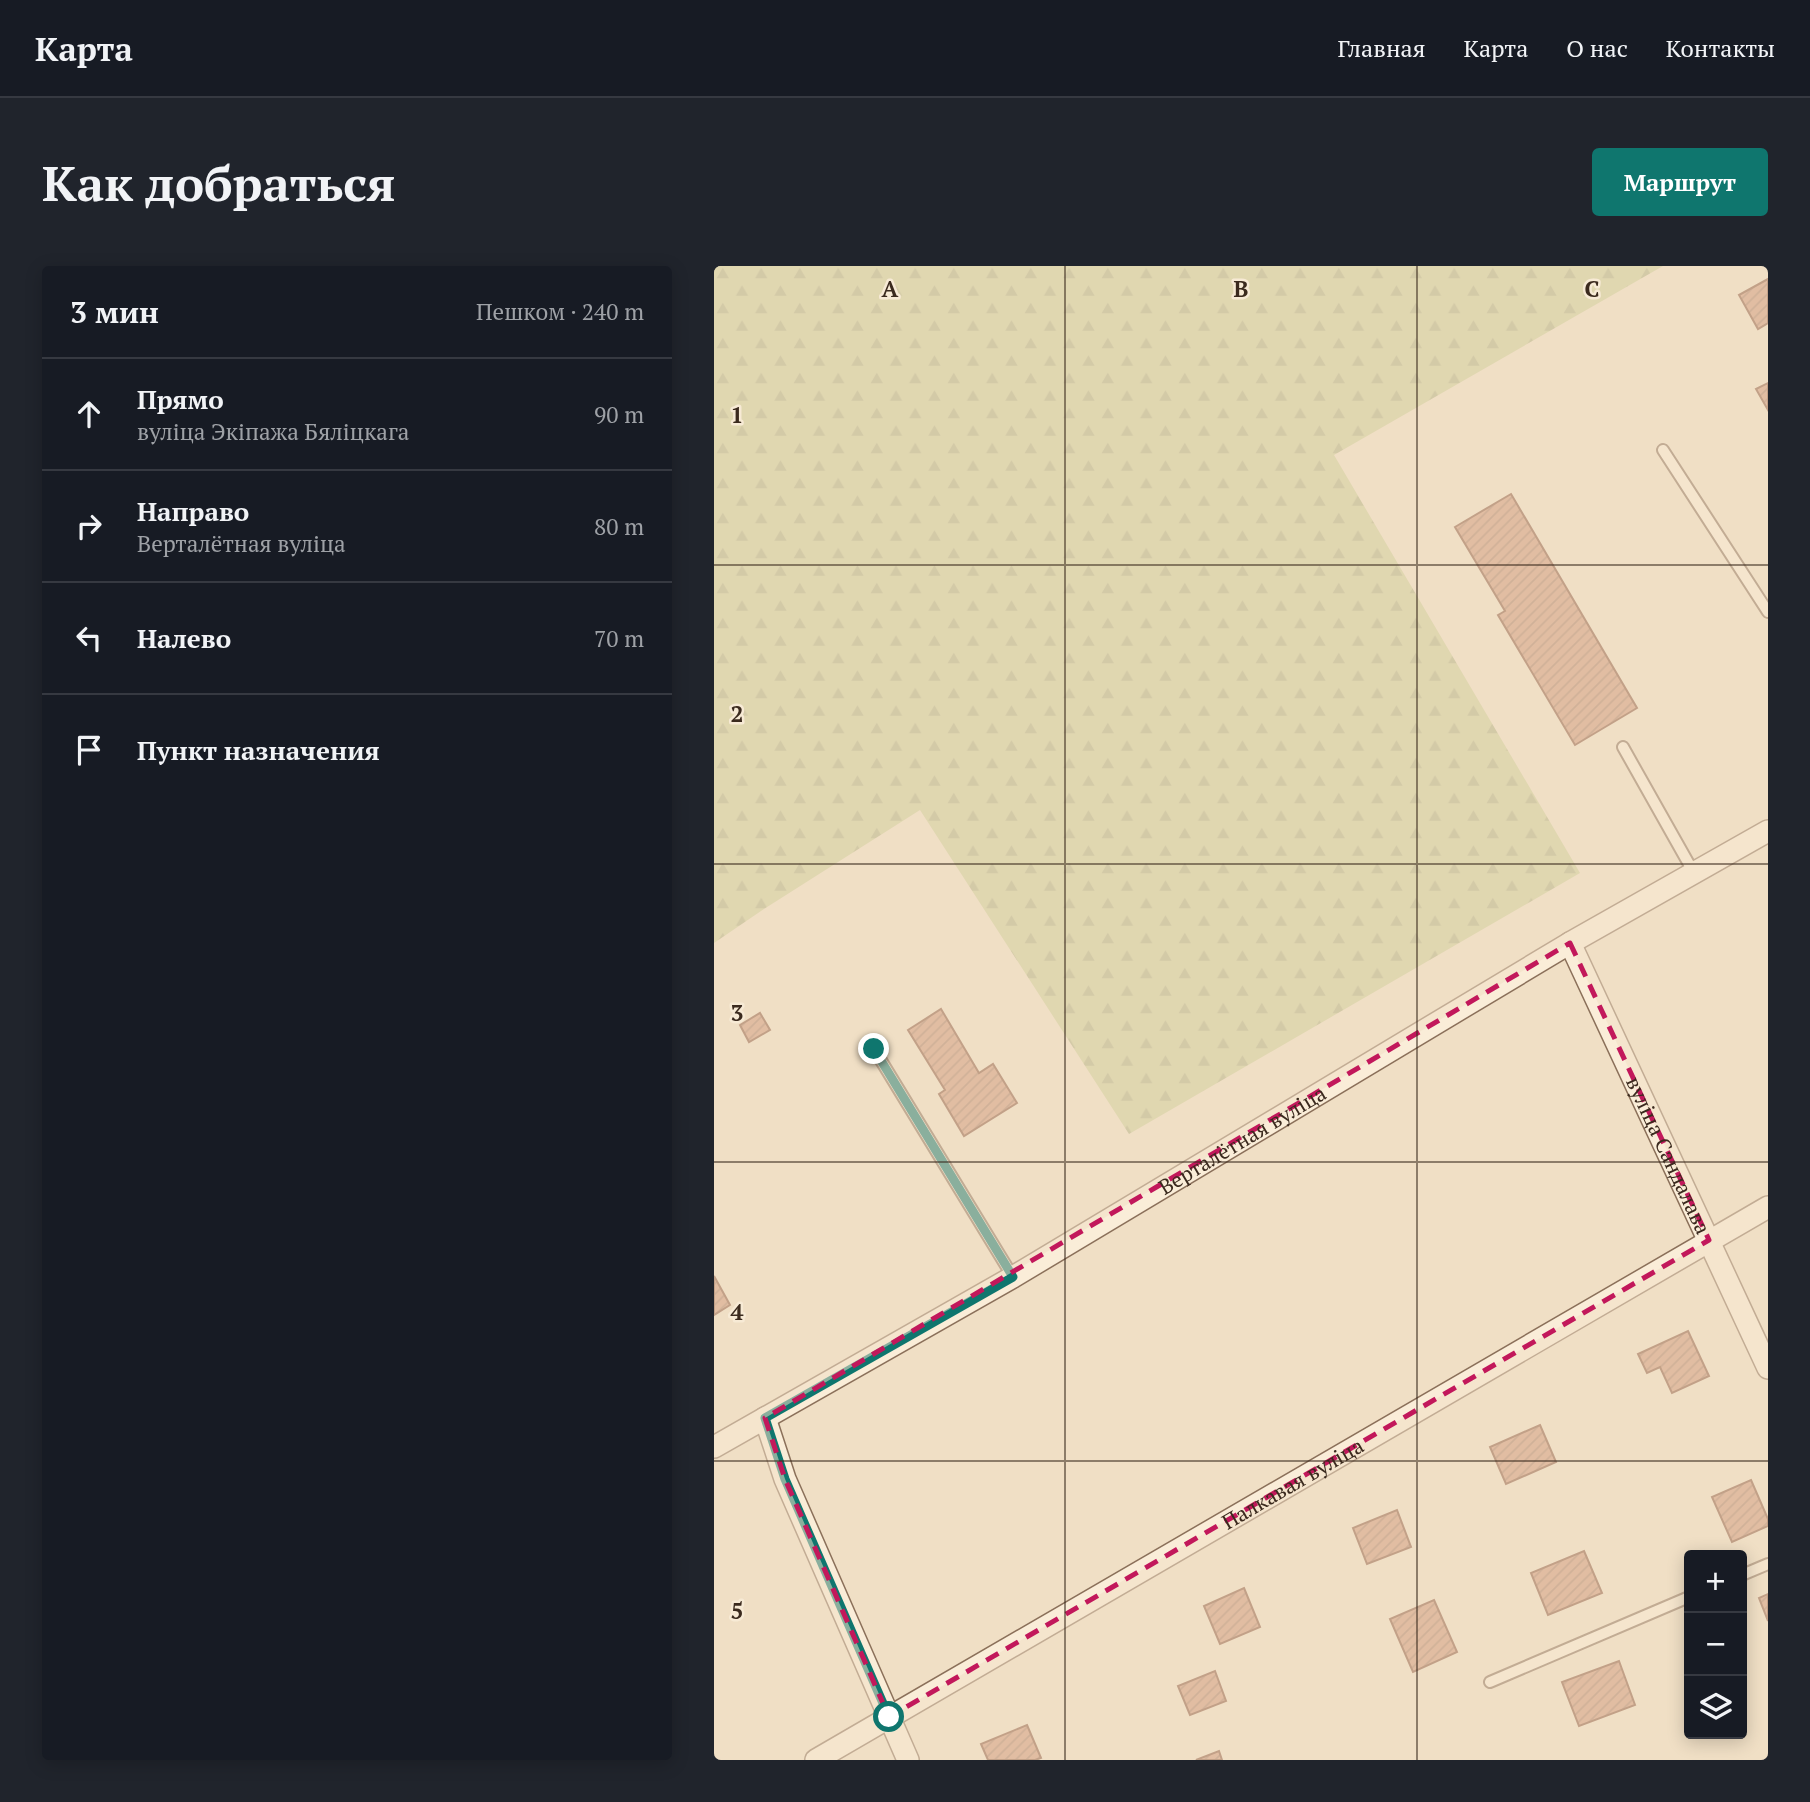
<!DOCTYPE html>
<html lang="ru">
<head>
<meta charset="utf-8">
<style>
	body { margin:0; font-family:"PT Serif",serif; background:#20242c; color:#f1f3f6 }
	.controls { position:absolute; right:21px; bottom:21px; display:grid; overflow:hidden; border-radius:7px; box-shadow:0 4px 18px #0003 }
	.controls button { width:63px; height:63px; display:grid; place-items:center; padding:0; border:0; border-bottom:2px solid #363941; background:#171b24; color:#f1f3f6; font:35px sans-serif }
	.stop { position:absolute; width:21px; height:21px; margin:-16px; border:5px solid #0f766e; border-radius:50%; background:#fff }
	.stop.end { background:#0f766e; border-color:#fff; box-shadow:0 2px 7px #0008 }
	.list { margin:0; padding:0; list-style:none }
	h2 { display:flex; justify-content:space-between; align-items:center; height:91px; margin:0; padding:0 28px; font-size:30px }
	h2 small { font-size:23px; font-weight:400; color:#9ea1a6 }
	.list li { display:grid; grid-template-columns:46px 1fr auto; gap:21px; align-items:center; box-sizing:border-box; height:112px; padding:0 28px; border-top:2px solid #363941 }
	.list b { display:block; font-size:26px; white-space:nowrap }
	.list p { margin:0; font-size:23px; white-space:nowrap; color:#9ea1a6 }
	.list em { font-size:23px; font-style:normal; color:#9ea1a6 }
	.icon { flex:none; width:38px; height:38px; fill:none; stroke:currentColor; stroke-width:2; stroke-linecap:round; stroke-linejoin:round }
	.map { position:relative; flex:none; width:1054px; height:1494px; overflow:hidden; border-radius:7px }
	header { display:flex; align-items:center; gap:42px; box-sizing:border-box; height:98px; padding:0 35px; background:#171b24; border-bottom:2px solid #363941 }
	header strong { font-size:33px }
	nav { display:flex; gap:38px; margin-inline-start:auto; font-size:24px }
	.intro { display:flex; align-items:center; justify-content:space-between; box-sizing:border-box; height:168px; padding:0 42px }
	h1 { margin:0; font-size:49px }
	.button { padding:18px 32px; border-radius:7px; background:#0f766e; color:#fff; font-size:24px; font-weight:700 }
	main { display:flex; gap:42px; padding:0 42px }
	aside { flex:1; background:#171b24; border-radius:7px; box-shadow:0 4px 18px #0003 }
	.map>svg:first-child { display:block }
	.forest { fill:url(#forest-firs) }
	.building { fill:url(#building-hatch); stroke:#8b573f; stroke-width:2 }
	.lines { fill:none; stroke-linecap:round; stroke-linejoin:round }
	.service-casing { stroke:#8b705a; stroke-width:14 }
	.minor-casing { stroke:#8b705a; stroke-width:24 }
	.service { stroke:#faedd8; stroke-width:10 }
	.minor { stroke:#faedd8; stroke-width:21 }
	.route { stroke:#0f766e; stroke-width:9 }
	.marked { fill:none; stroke:#c2185b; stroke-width:5; stroke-dasharray:14 9; stroke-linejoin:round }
	.grid { fill:none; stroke:#3b2a1e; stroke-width:2; stroke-opacity:0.55 }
	.labels { text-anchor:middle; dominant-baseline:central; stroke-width:5; stroke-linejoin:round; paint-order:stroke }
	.street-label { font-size:21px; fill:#3b2a1e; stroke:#f7ead5 }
	.grid-label { font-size:23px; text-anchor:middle; font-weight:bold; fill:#3b2a1e; stroke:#f7ead5; stroke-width:5; stroke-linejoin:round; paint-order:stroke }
</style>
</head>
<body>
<header>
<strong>Карта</strong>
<nav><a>Главная</a><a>Карта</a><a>О нас</a><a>Контакты</a></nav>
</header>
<div class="intro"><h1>Как добраться</h1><a class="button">Маршрут</a></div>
<main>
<aside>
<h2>3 мин<small>Пешком · 240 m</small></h2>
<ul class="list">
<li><svg class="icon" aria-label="ahead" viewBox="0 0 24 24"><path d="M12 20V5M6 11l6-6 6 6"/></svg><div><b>Прямо</b><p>вуліца Экіпажа Бяліцкага</p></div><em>90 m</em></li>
<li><svg class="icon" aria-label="right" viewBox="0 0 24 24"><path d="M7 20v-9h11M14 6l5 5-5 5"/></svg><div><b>Направо</b><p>Верталётная вуліца</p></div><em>80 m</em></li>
<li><svg class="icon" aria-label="left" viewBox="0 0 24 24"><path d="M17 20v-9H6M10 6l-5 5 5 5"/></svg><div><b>Налево</b></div><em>70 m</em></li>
<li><svg class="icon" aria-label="arrive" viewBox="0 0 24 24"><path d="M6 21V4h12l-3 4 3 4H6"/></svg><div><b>Пункт назначения</b></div></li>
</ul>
</aside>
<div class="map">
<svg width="1054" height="1494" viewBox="0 0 1054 1494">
	<defs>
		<pattern id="forest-firs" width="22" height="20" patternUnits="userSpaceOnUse" patternTransform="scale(1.75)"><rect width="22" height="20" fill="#ccce98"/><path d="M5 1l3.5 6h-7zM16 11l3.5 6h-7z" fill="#b0b183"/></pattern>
		<pattern id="building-hatch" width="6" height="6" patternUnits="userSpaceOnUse" patternTransform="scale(1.75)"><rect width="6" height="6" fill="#cf9679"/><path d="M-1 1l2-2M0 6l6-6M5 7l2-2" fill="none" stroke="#a97b63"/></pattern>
	</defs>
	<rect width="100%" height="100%" fill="#f0dfc5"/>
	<path class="forest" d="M 0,0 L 949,0 L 620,189 L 866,607 L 415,868 L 206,544 L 47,645 L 0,677 Z"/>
	<path class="building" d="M 1054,13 L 1054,57 L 1044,63 L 1025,29 Z
		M 1054,117 L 1054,144 L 1042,123 Z
		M 797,228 L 923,442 L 861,479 L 784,349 L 791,345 L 741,261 Z
		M 227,743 L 265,807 L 279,798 L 303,837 L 250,870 L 225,828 L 231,824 L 194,764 Z
		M 46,747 L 56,764 L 35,776 L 26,759 Z
		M 0,1010 L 16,1039 L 0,1049 Z
		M 974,1065 L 995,1110 L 958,1127 L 946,1101 L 933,1107 L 924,1088 Z
		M 826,1159 L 842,1196 L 792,1218 L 776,1181 Z
		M 1037,1214 L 1054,1253 L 1054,1260 L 1018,1276 L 998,1231 Z
		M 683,1244 L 697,1281 L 653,1298 L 639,1262 Z
		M 870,1285 L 888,1327 L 834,1349 L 817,1307 Z
		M 530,1322 L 546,1361 L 506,1378 L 490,1340 Z
		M 1054,1328 L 1054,1355 L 1045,1332 Z
		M 720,1334 L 743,1386 L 699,1406 L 676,1353 Z
		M 905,1395 L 921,1439 L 865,1460 L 848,1416 Z
		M 501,1405 L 512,1435 L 476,1449 L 464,1420 Z
		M 313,1459 L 327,1492 L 321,1494 L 274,1494 L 267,1478 Z
		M 505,1485 L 508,1494 L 482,1494 Z"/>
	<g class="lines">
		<defs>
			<path id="service" d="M 949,184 L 1054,346
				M 909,481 L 980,607
				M 160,783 L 299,1011
				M 1028,1309 L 1054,1298
				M 776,1416 L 975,1331"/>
			<g id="minor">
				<path id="s1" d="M 856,677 L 1054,1102"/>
				<path d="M 51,1152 L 71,1213 L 194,1494"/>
				<path id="s2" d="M 0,1181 L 299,1011 L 856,677 L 1054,565"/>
				<path id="s3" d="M 102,1494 L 1054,941"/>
			</g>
		</defs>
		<use href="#service" class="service-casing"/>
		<use href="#minor" class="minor-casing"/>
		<use href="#service" class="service"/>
		<use href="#minor" class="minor"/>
	</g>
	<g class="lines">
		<path class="route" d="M 160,783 L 299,1011 L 51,1152 L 71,1213 L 175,1451"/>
	</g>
	<path d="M0 0H1054V1494H0ZM 856,677 L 995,974 L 175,1451 L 71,1213 L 51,1152 Z" fill="#f0dfc5" fill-opacity=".55" fill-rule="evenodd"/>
	<path class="marked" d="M 856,677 L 995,974 L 175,1451 L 71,1213 L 51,1152 Z"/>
	<path class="grid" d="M 351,0 L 351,1494M 703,0 L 703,1494M 0,299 L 1054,299M 0,598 L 1054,598M 0,896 L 1054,896M 0,1195 L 1054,1195"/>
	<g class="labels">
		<g class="street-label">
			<text stroke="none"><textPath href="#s2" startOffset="611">Верталётная вуліца</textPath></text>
			<text stroke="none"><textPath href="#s1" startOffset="234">вуліца Сандалава</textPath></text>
			<text stroke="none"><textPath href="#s3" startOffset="551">Палкавая вуліца</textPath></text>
		</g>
	</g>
	<g class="grid-label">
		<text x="176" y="31">A</text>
		<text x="527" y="31">B</text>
		<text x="878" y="31">C</text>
		<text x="23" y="157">1</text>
		<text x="23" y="456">2</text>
		<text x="23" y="755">3</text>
		<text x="23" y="1054">4</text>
		<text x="23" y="1353">5</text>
	</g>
</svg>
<div class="controls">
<button>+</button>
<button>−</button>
<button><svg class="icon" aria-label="layers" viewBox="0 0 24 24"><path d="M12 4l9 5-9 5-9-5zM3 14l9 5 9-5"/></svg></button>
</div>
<div class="stop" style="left:175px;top:1451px"></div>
<div class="stop end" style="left:160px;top:783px"></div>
</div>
</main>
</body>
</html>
